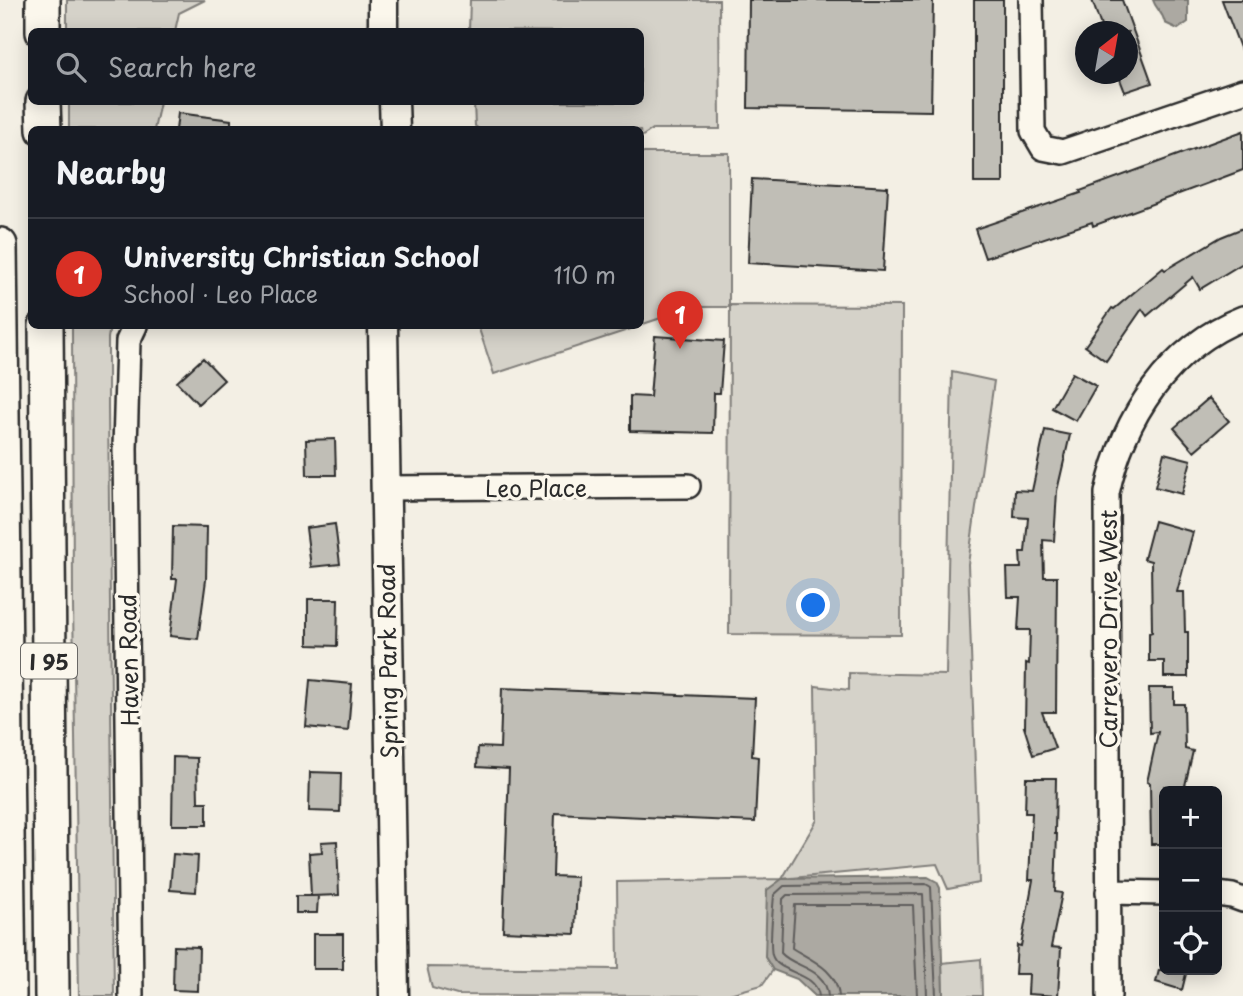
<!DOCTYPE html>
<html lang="en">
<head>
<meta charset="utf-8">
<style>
	body { margin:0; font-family:"Playpen Sans",sans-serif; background:#20242c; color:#f1f3f6 }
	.controls { position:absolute; right:21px; bottom:21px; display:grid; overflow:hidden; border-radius:10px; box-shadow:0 4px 18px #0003 }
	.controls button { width:63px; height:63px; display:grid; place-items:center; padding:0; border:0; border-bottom:2px solid #363941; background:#171b24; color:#f1f3f6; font:35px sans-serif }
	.compass { position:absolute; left:1075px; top:21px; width:63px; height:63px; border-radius:50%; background:#171b24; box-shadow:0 4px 18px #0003; rotate:31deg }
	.you { position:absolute; left:814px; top:606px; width:24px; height:24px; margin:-18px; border:5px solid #fff; border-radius:50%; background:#1a73e8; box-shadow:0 0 0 10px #1a73e833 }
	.badge { display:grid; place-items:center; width:46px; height:46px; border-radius:50%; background:#d93025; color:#fff; font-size:23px; font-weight:700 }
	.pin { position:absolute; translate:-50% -58px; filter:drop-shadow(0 2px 4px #0008) }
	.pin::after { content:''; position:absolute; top:37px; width:24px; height:21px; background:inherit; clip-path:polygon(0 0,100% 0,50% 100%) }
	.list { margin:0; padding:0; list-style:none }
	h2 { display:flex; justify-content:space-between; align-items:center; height:91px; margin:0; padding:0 28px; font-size:30px }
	h2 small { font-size:23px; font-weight:400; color:#9ea1a6 }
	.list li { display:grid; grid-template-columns:46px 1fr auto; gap:21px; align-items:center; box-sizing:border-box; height:112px; padding:0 28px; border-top:2px solid #363941 }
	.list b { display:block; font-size:26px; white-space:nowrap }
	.list p { margin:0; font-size:23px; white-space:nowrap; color:#9ea1a6 }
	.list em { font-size:23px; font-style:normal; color:#9ea1a6 }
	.icon { flex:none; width:38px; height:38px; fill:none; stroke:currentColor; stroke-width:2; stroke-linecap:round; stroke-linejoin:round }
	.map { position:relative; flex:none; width:1243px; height:996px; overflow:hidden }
	.search { position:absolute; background:#171b24; box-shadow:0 4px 18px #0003; left:28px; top:28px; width:616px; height:77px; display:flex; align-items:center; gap:18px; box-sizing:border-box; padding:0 24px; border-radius:10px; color:#9ea1a6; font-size:26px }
	.panel { position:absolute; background:#171b24; box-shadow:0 4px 18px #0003; left:28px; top:126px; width:616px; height:203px; border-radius:10px }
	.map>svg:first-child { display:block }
	.green { fill:#d5d2c9; stroke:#807e7a; stroke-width:2 }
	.water { fill:#aca9a2; stroke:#787772; stroke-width:2 }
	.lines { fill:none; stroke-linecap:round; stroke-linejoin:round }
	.shore { stroke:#5f5d5b; stroke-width:2 }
	.building { fill:#c0beb6; stroke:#2b2b2b; stroke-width:2 }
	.minor-casing { stroke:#2b2b2b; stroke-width:28 }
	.major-casing { stroke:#2b2b2b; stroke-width:33 }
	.highway-casing { stroke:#2b2b2b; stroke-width:38 }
	.minor { stroke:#fbf7ec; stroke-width:23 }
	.major { stroke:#fbf7ec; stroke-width:28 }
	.highway { stroke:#fbf7ec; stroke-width:33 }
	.labels { text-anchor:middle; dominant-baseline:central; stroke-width:7; stroke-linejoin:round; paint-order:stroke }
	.shield { fill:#fbf7ec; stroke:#696865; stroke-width:2 }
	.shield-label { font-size:21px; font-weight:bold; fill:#2b2b2b }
	.street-label { font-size:23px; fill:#2b2b2b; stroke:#fbf7ec }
</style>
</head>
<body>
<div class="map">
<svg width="1243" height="996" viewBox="0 0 1243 996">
	<rect width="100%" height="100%" fill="#f3efe4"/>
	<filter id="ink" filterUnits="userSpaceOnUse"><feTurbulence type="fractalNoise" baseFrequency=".0143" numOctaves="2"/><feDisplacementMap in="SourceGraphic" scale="14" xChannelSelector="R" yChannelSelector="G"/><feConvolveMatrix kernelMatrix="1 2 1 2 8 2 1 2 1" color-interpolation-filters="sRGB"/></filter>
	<g filter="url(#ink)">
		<path class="green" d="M 67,0 L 205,0 L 179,13 L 175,31 L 67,32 Z
			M 470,0 L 719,0 L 720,129 L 653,129 L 641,137 L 640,130 L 479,129 L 475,126 L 474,102 L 640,102 L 640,32 L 469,31 Z
			M 69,102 L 160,102 L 154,130 L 69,129 Z
			M 641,153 L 729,153 L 729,307 L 694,307 L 640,325 Z
			M 730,305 L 902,306 L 901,635 L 729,634 Z
			M 72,326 L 110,326 L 108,338 L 108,407 L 114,996 L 79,996 L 73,605 Z
			M 478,326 L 640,326 L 494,374 Z
			M 952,372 L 994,381 L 968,564 L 979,883 L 948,889 L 937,864 L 782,879 L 765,957 L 773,970 L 762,985 L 722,996 L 457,995 L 432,988 L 427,967 L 618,969 L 617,882 L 782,879 L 817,820 L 815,686 L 849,690 L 849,673 L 946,675 Z
			M 981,959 L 982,996 L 943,996 L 942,963 Z"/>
		<path class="water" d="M 1153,0 L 1188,0 L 1188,22 L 1178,29 L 1165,23 C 1162,10 1156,10 1153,0 Z
			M 928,877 L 937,882 L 940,888 L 943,996 L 815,996 L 797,979 L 773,970 L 765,957 L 767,890 L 782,879 Z"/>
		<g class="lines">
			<path class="shore" d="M 819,996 C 816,971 777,974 772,955 C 769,943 773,909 774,895 L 784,886 L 926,884 L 931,887 L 936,996
				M 828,996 C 826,967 794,968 781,953 L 783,899 L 787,895 L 923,894 L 927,996
				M 839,996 C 837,969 811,960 792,948 L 795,905 L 913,905 L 917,996"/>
		</g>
		<path class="building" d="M 749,0 L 933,0 L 931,111 L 748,108 Z
			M 974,0 L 1003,0 L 1003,183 L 974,183 Z
			M 1092,0 L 1122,0 L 1152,83 L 1125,92 L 1118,74 L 1128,74 L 1128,32 L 1103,32 Z
			M 1222,0 L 1243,0 L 1243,53 L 1242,53 Z
			M 178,113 L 231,120 L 231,130 L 176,130 Z
			M 1243,131 L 1243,170 L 1093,226 L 1092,222 L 985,258 L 975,229 L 1081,193 L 1080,191 Z
			M 752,179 L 888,187 L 883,271 L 748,263 Z
			M 1243,228 L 1243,263 L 1200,289 L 1193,277 L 1147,316 L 1142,309 L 1106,361 L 1085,346 L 1112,308 L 1114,309 L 1163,268 L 1165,270 L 1221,237 Z
			M 655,336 L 724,341 L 720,393 L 714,393 L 713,433 L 630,431 L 630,396 L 650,397 Z
			M 203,358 L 224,380 L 198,404 L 177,382 Z
			M 1072,373 L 1096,386 L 1076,421 L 1052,408 Z
			M 1209,398 L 1229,421 L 1194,451 L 1174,428 Z
			M 1045,430 L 1070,435 L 1057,491 L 1054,541 L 1043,540 L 1044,577 L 1057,577 L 1056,712 L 1042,712 L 1055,748 L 1033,755 L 1024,727 L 1025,727 L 1026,663 L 1029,664 L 1030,630 L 1018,630 L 1020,597 L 1008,597 L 1007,568 L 1021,568 L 1020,552 L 1025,552 L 1028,518 L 1014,517 L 1015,490 L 1032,491 Z
			M 335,439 L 336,475 L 307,475 L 306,440 Z
			M 1164,453 L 1191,460 L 1182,494 L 1155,487 Z
			M 1154,521 L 1193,532 L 1177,592 L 1184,592 L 1185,632 L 1188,632 L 1188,677 L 1164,677 L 1164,661 L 1149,661 L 1149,633 L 1152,632 L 1151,561 L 1144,559 Z
			M 335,524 L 340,564 L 311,567 L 306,528 Z
			M 173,526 L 207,527 L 206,580 L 198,639 L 170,636 L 177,579 L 172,579 Z
			M 308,599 L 338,599 L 337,646 L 308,645 Z
			M 310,680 L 352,684 L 348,731 L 306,727 Z
			M 502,688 L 755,698 L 752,756 L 758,757 L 755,822 L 555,813 L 553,876 L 577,877 L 575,934 L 503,931 L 509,769 L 477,767 L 478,747 L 500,748 Z
			M 1149,688 L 1174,688 L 1174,704 L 1184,704 L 1185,749 L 1193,751 L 1184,790 L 1164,786 L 1164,844 L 1151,844 L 1150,783 L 1147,782 L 1158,732 L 1150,733 Z
			M 173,757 L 197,758 L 198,802 L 207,802 L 207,825 L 172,825 Z
			M 310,772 L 341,773 L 340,812 L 309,811 Z
			M 1026,778 L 1056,778 L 1055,834 L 1057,834 L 1055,892 L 1062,893 L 1051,947 L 1061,948 L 1058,996 L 1028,994 L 1029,974 L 1015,974 L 1017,945 L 1021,946 L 1033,880 L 1029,880 L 1032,813 L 1025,813 Z
			M 337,841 L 339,895 L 312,896 L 318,896 L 317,913 L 296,913 L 296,896 L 311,896 L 309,853 L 322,852 L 321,842 Z
			M 173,854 L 198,856 L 196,892 L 170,890 Z
			M 313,934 L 343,934 L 343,969 L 313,969 Z
			M 174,946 L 199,947 L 198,991 L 173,990 Z
			M 1159,970 L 1187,970 L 1182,990 L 1156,982 Z"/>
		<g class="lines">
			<defs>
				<path id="minor" d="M 1031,0 L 1033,131 L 1043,148 L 1063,152 L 1243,91
					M 385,488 L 688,486
					M 1108,892 L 1164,893
					M 1217,894 L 1232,896 L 1243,900
					M 131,996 L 125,448 L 128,341 L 135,326
					M 1109,996 L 1107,493 C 1123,418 1169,347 1243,318"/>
				<path id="major" d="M 383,0 L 383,32
					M 394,102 L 395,130
					M 383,326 L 394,996"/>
				<path id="highway" d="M 43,0 L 43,32
					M 43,102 L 44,130
					M 0,245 L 9,996
					M 46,326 L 52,996"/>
			</defs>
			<use href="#minor" class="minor-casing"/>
			<use href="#major" class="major-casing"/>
			<use href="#highway" class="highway-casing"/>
			<use href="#minor" class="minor"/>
			<use href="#major" class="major"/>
			<use href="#highway" class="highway"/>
		</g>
	</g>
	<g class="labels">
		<rect class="shield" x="21" y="643.5" width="56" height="35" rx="5"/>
		<g class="shield-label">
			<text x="49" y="661">I 95</text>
		</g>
		<g class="street-label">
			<text x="536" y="487">Leo Place</text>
			<text transform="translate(1107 629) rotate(-90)">Carrevero Drive West</text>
			<text transform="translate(128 660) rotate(-91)">Haven Road</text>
			<text transform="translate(387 661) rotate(-91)">Spring Park Road</text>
		</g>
	</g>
</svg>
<div class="controls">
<button>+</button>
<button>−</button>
<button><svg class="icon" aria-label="locate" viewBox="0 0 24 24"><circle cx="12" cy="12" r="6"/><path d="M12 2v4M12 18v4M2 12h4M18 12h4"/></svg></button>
</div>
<svg class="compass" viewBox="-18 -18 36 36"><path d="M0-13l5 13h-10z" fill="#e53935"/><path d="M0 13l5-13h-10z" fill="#9ea1a6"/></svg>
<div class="you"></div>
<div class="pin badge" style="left:680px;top:349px">1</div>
<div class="search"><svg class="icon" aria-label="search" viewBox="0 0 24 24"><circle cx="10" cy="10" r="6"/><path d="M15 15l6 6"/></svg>Search here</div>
<section class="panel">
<h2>Nearby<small></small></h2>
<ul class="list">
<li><span class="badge">1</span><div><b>University Christian School</b><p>School · Leo Place</p></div><em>110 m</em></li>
</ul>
</section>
</div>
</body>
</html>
